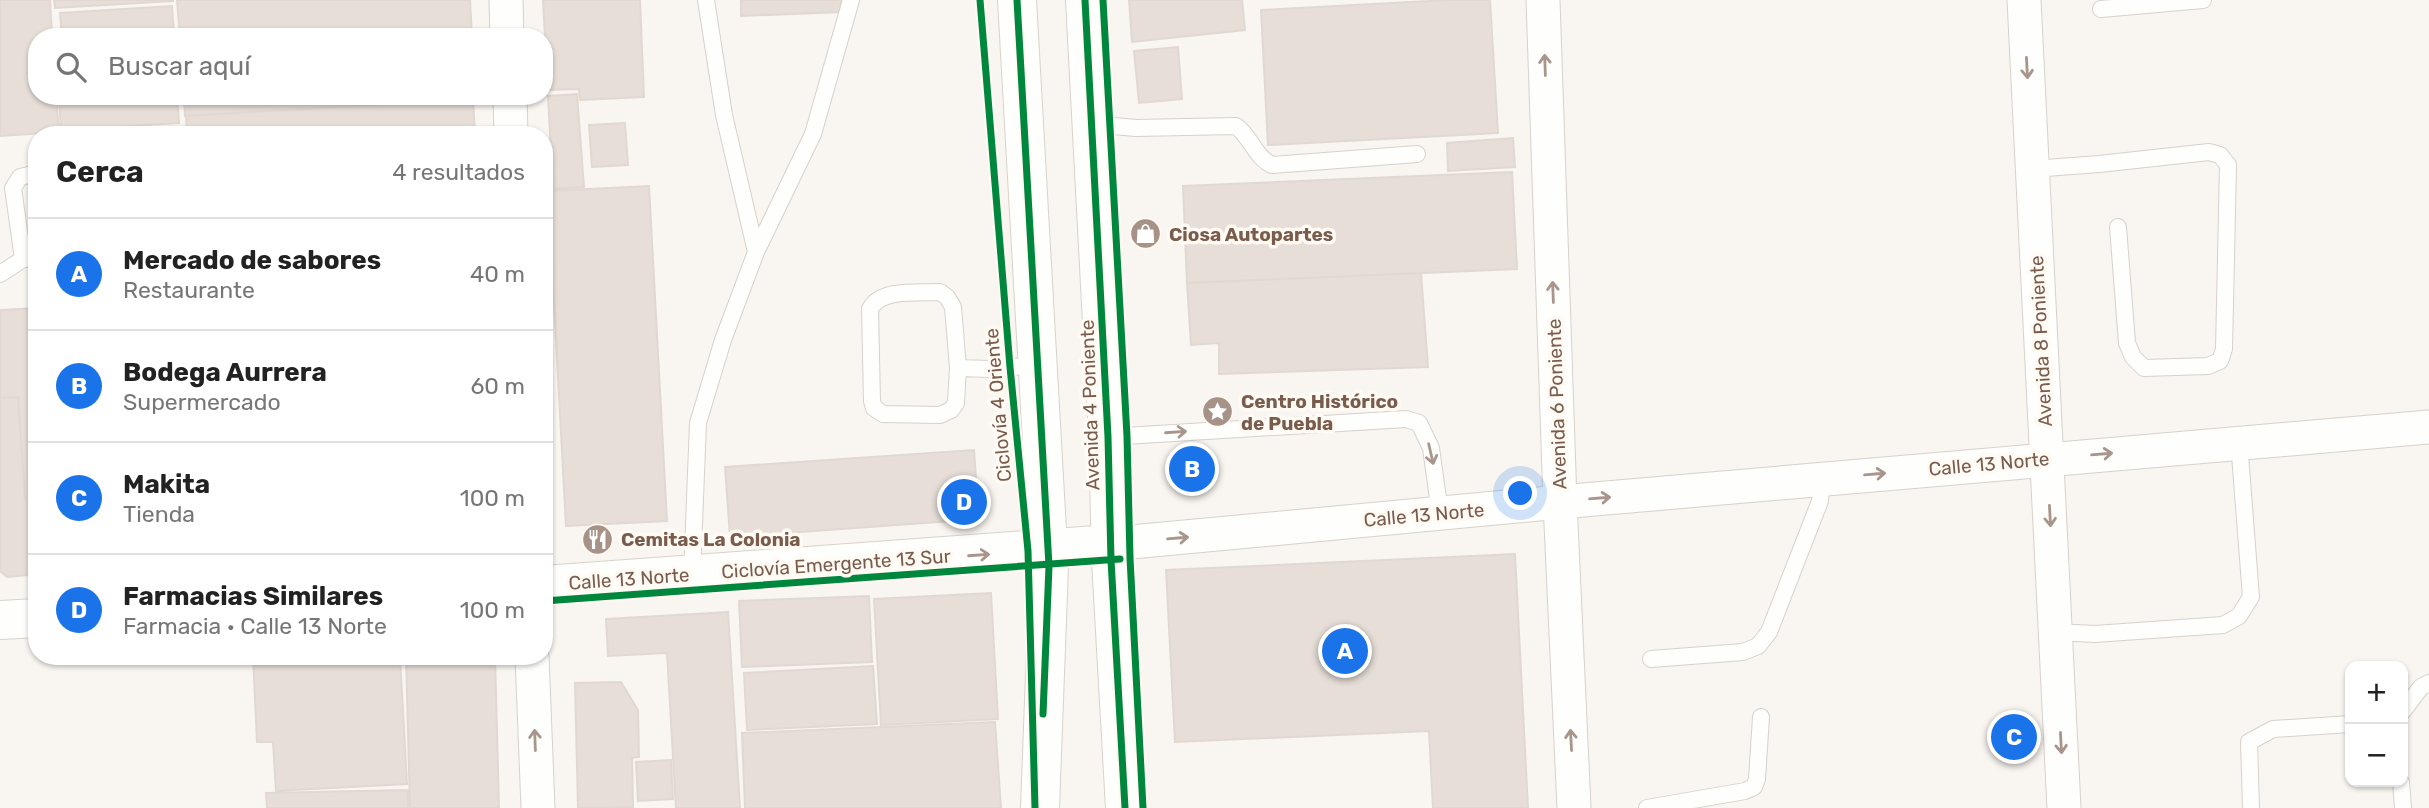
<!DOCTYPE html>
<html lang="es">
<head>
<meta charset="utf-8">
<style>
	body { margin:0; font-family:Rubik,sans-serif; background:#f6f6f6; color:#222 }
	.controls { position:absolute; right:21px; bottom:21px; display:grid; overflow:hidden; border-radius:14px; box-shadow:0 2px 5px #0004 }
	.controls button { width:63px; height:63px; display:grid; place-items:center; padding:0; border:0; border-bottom:2px solid #e0e0e0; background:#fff; color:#222; font:35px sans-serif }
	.you { position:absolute; left:1521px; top:494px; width:24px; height:24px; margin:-18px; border:5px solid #fff; border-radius:50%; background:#1a73e8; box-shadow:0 0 0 10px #1a73e833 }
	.badge { display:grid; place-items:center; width:46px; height:46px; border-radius:50%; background:#1a73e8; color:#fff; font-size:23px; font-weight:700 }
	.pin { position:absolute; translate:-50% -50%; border:4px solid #fff; box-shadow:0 2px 7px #0006 }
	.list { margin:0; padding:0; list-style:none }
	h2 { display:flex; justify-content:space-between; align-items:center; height:91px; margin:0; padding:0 28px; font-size:30px }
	h2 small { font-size:23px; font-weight:400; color:#767676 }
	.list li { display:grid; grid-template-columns:46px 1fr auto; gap:21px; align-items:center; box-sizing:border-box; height:112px; padding:0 28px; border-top:2px solid #e0e0e0 }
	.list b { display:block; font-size:26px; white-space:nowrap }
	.list p { margin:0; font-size:23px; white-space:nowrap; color:#767676 }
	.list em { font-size:23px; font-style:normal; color:#767676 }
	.icon { flex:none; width:38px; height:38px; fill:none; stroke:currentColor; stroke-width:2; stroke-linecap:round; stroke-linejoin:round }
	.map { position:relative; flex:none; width:2429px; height:808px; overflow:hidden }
	.search { position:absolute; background:#fff; box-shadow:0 2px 5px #0004; left:28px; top:28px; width:525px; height:77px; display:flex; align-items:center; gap:18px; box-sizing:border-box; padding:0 24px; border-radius:28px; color:#767676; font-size:26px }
	.panel { position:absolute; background:#fff; box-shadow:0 2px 5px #0004; left:28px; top:126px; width:525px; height:539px; border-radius:28px }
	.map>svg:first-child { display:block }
	.building { fill:#e6ded7; stroke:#e2d8d2; stroke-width:2 }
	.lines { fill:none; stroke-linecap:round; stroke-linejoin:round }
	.service-casing { stroke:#d7d1cb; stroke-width:18 }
	.minor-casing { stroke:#d7d1cb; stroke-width:35 }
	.secondary-casing { stroke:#d9d2cb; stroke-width:40 }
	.service { stroke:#fefefd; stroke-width:16 }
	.minor { stroke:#fefefd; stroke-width:33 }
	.secondary { stroke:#fefefd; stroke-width:38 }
	.cycleway-casing { stroke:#fffaf3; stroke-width:11 }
	.cycleway { stroke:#00873e; stroke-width:7 }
	.oneway { stroke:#a8958b }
	.labels { text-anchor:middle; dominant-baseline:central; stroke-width:7; stroke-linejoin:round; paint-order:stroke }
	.poi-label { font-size:19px; font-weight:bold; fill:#7a5c4d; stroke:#fffaf3; text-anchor:start }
	.street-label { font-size:19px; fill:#7a5c4d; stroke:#fffaf3 }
</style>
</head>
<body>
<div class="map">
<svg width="2429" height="808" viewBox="0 0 2429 808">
	<rect width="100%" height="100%" fill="#f9f5f0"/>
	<path class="building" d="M 0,0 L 50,0 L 52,37 L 37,37 L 37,96 L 56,96 L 59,132 L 0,136 Z
		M 54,0 L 173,0 L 173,1 L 55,8 Z
		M 177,0 L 470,0 L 472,37 L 180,37 Z
		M 543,0 L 640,0 L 644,97 L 580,100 L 579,89 L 548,90 Z
		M 741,0 L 841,0 L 842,12 L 741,16 Z
		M 1129,0 L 1242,0 L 1245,30 L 1132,42 Z
		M 1448,0 L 1490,0 L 1498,133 L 1268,145 L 1261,10 Z
		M 172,6 L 174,37 L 62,37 L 60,13 Z
		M 1178,47 L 1182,99 L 1139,103 L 1134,51 Z
		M 577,94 L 584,187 L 553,189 L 548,96 Z
		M 59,96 L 177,96 L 179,123 L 61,130 Z
		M 184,96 L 476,96 L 476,98 L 185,116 Z
		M 473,99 L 475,135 L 187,135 L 186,116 Z
		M 625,123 L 628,165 L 592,167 L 589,125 Z
		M 1513,138 L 1515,167 L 1448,171 L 1447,143 Z
		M 1512,172 L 1517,269 L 1187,283 L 1183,186 Z
		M 649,186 L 667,521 L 566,526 L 548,191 Z
		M 1421,273 L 1428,367 L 1219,374 L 1219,343 L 1191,345 L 1187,283 Z
		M 37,308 L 37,498 L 25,498 L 18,397 L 0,398 L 0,310 Z
		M 18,397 L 25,498 L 37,498 L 37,574 L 7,577 L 0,571 L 0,398 Z
		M 974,450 L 979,519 L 730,537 L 725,467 Z
		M 1515,554 L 1528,808 L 1433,808 L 1429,731 L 1175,742 L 1166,570 Z
		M 991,593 L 998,719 L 881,725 L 874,599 Z
		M 869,596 L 872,662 L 742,667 L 739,601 Z
		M 728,612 L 740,808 L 676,808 L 667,653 L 608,656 L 606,619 Z
		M 253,656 L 400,656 L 407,784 L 276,791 L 273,742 L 257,742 Z
		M 406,656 L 495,656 L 499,808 L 410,808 Z
		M 873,666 L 877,724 L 747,730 L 744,673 Z
		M 621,682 L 638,710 L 639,757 L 632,758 L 633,807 L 578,808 L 575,683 Z
		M 995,722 L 1001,808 L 745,808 L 742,733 Z
		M 671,760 L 673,799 L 638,801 L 636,762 Z
		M 408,790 L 408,808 L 267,808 L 266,793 Z"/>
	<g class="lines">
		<defs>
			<path id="service" d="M 706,0 L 724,115 L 756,252
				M 2101,9 L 2203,0
				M 1091,124 L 1136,128 L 1236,126 C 1251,137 1255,157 1272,165 L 1417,154
				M 2032,169 L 2099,164 L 2209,152 L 2220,155 L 2228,165 L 2224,349 L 2220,361 L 2208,366 L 2144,368 L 2133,357 L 2127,343 L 2118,227
				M 37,173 L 20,177 L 13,188 L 23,259 L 37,259
				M 0,274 L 23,259
				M 940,292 L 947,297 L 953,307 L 958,368 L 956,403 L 951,410 L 940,415 L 883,414 L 874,408 L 872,401 L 870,309 C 881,288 918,293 940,292 Z
				M 958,368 L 990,369 L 1037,365
				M 1108,437 L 1406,419 L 1419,423 L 1431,448 L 1440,513
				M 692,575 L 698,423 L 723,340 L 756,252 L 813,134 L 851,0
				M 2055,632 L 2095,634 L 2223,625 L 2239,616 L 2251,597 L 2239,442
				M 1651,659 L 1743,652 L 1758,646 L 1769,632 L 1820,501 L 1822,479
				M 2403,711 L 2421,687 L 2429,683
				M 2401,782 L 2403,808
				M 1647,808 L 1745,791 L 1754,787 L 1757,779 L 1761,717
				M 2251,808 L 2249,742 L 2273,729 L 2350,724"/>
			<path id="minor" d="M 506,0 L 507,37
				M 1543,0 L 1560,502 L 1574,808
				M 2024,0 L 2064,808
				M 510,96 L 511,135
				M 1110,544 L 1560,502 L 2429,427
				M 532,656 L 538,808"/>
			<path id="secondary" d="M 1017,0 L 1049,566 L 1040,808
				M 1085,0 L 1108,437 L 1111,560 L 1125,808
				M 544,585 L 1110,544
				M 0,620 L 37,618"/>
		</defs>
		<use href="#service" class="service-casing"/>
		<use href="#minor" class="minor-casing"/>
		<use href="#secondary" class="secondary-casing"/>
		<use href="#service" class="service"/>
		<use href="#minor" class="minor"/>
		<use href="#secondary" class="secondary"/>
		<defs>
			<path id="cycleway" d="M 980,0 L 1010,367 L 1028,551 L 1035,808
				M 1017,0 L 1049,566 L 1043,714
				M 1085,0 L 1108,437 L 1111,560 L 1125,808
				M 1103,0 L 1127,436 L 1130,558 L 1143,808
				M 544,601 L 1120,559"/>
		</defs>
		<use href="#cycleway" class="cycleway-casing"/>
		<use href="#cycleway" class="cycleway"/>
	</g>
	<defs><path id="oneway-shaft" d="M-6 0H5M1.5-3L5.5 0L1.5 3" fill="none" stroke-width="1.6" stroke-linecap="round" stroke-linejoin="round" transform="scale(1.75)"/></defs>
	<g class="oneway">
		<use href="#oneway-shaft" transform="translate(1545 65) rotate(-92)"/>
		<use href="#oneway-shaft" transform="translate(2027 68) rotate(87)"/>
		<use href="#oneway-shaft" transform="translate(1553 292) rotate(-92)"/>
		<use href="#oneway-shaft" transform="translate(1176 432) rotate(-4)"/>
		<use href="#oneway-shaft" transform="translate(1431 454) rotate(77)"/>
		<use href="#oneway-shaft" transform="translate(2102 454) rotate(-5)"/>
		<use href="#oneway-shaft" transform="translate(1875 474) rotate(-5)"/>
		<use href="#oneway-shaft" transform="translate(1600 498) rotate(-5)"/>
		<use href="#oneway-shaft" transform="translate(2050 516) rotate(87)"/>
		<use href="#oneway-shaft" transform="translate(1178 538) rotate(-5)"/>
		<use href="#oneway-shaft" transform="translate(979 555) rotate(-4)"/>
		<use href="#oneway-shaft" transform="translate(535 740) rotate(-92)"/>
		<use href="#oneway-shaft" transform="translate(1571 740) rotate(-93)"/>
		<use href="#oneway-shaft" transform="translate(2061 743) rotate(87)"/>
	</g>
	<defs>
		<symbol id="shop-disc" viewBox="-11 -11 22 22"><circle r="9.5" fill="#a69286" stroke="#fffaf3"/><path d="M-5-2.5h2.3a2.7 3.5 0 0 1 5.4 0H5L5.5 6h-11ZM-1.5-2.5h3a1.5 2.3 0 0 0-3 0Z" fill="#fff"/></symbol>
		<symbol id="sight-disc" viewBox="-11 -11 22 22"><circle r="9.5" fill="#a69286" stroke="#fffaf3"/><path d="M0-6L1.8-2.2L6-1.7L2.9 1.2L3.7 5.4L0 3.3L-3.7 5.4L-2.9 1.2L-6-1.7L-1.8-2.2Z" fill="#fff"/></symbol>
		<symbol id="restaurant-disc" viewBox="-11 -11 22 22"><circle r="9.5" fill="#a69286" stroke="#fffaf3"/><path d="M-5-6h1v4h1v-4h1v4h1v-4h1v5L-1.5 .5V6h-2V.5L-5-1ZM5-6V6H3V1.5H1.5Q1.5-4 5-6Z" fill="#fff"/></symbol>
	</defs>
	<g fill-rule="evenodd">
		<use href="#shop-disc" x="1128" y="216" width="35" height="35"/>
		<use href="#sight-disc" x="1200" y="394" width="35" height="35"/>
		<use href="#restaurant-disc" x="580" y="522" width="35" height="35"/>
	</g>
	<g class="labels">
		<g class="poi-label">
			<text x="1169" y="234">Ciosa Autopartes</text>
			<text x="1241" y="401">Centro Histórico<tspan x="1241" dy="22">de Puebla</tspan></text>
			<text x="621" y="539">Cemitas La Colonia</text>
		</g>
		<g class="street-label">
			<text transform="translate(2041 341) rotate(-93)">Avenida 8 Poniente</text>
			<text transform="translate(1557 404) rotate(-92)">Avenida 6 Poniente</text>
			<text transform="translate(998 405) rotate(-95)">Ciclovía 4 Oriente</text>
			<text transform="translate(1090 405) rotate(-92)">Avenida 4 Poniente</text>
			<text transform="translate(1989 464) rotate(-5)">Calle 13 Norte</text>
			<text transform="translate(1424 515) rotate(-5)">Calle 13 Norte</text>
			<text transform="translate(836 564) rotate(-4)">Ciclovía Emergente 13 Sur</text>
			<text transform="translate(629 579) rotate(-4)">Calle 13 Norte</text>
		</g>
	</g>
</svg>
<div class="controls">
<button>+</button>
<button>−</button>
</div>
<div class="you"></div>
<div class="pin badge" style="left:1345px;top:651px">A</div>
<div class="pin badge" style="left:1192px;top:469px">B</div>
<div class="pin badge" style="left:2014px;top:737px">C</div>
<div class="pin badge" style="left:964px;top:502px">D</div>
<div class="search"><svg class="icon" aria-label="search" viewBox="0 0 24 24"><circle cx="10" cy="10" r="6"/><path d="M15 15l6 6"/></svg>Buscar aquí</div>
<section class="panel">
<h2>Cerca<small>4 resultados</small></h2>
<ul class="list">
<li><span class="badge">A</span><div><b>Mercado de sabores</b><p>Restaurante</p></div><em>40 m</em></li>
<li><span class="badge">B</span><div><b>Bodega Aurrera</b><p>Supermercado</p></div><em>60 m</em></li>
<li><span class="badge">C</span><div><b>Makita</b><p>Tienda</p></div><em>100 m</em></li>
<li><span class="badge">D</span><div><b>Farmacias Similares</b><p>Farmacia · Calle 13 Norte</p></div><em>100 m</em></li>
</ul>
</section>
</div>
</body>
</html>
